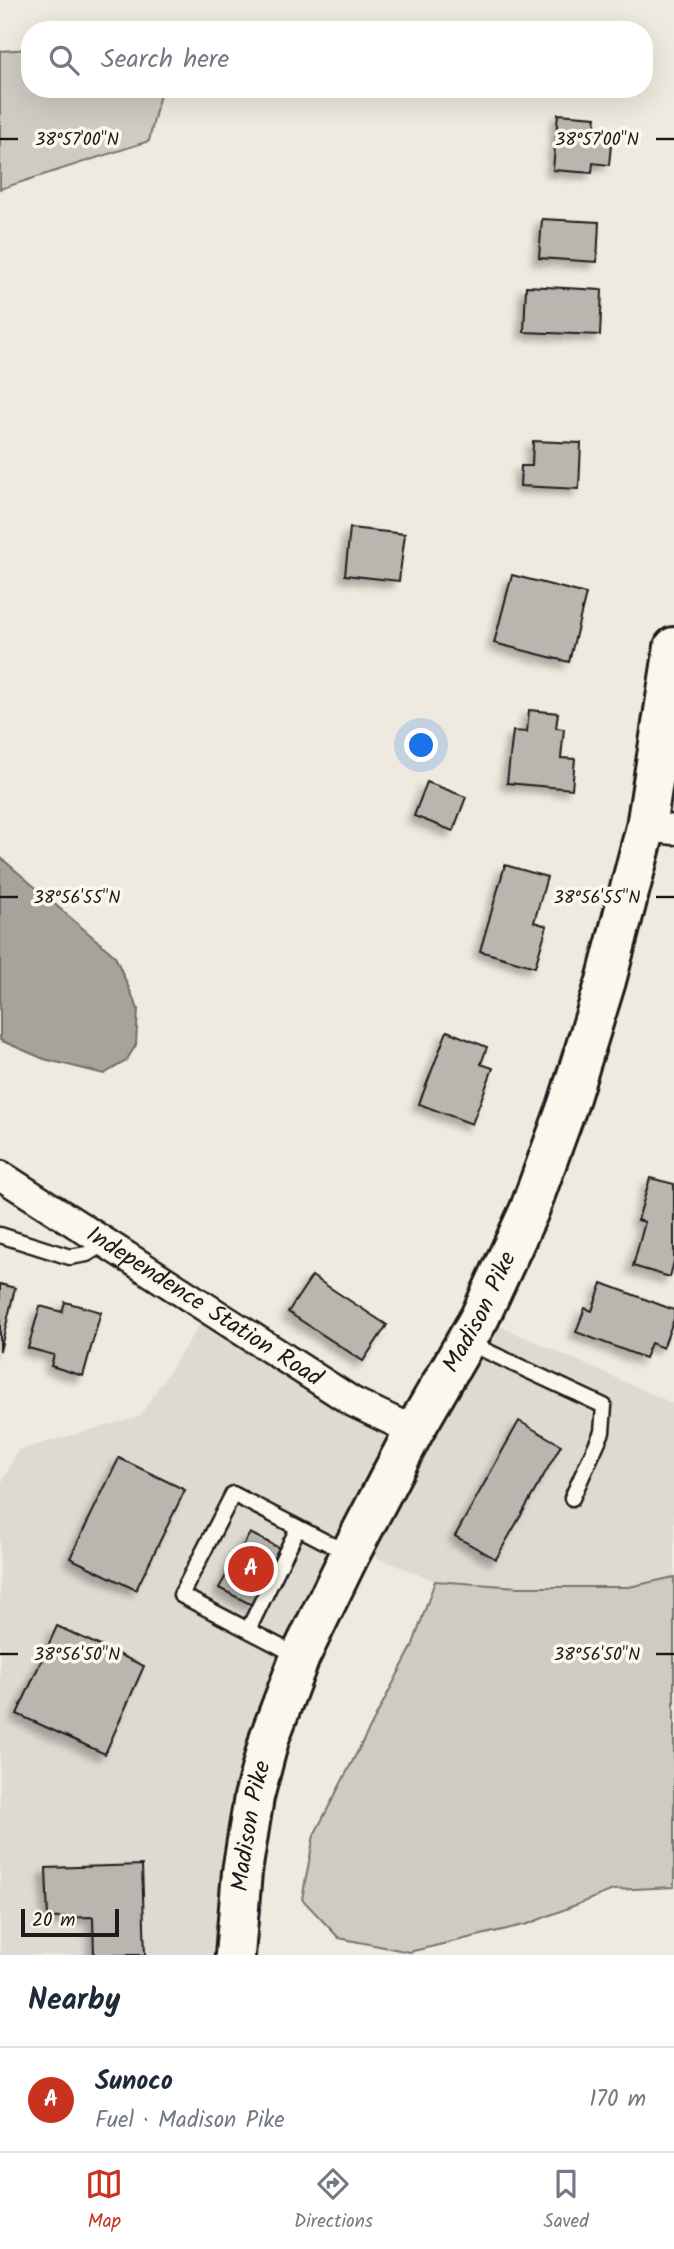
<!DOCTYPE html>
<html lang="en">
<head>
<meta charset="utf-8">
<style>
	body { margin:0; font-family:Kalam,sans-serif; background:#f6f6f7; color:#1f2937 }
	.scale { position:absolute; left:21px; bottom:18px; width:98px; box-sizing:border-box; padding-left:7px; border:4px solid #1c1c1c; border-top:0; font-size:19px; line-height:24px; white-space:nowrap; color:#1c1c1c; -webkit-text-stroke:5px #fbf7ec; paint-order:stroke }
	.you { position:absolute; left:422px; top:746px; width:24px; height:24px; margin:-18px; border:5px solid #fff; border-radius:50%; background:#1a73e8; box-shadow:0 0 0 10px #1a73e833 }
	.badge { display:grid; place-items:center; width:46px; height:46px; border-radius:50%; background:#c8321e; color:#fff; font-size:23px; font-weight:700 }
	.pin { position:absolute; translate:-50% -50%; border:4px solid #fff; box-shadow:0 2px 7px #0006 }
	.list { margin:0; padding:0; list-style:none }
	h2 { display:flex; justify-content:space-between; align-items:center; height:91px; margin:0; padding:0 28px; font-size:30px }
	h2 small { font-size:23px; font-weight:400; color:#747a83 }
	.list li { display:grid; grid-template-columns:46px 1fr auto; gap:21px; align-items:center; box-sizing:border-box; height:105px; padding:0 28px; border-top:2px solid #e0e1e3 }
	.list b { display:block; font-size:26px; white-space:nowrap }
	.list p { margin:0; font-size:23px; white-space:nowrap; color:#747a83 }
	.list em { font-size:23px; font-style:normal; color:#747a83 }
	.icon { flex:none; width:38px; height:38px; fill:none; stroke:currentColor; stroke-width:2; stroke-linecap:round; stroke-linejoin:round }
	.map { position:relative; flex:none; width:674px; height:1955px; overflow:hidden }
	.search { position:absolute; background:#fff; box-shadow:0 7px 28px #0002; left:21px; right:21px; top:21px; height:77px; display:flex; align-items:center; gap:18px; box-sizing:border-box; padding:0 24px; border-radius:28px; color:#747a83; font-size:26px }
	.sheet { height:196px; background:#fff }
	nav { display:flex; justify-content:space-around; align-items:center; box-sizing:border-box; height:98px; border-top:2px solid #e0e1e3; background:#fff; font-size:19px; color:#747a83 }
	nav a { display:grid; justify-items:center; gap:4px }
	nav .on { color:#c8321e }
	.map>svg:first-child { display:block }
	.built { fill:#dedad1 }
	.green { fill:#ceccc2; stroke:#75746f; stroke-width:2 }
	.water { fill:#a6a39d; stroke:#6f6d69; stroke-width:2 }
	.building { fill:#b9b6af; stroke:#1c1c1c; stroke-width:2; filter:url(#shadow) }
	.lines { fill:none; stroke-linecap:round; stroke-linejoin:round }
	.lane-casing { stroke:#1c1c1c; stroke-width:19 }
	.street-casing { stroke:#1c1c1c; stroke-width:33 }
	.secondary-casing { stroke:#1c1c1c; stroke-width:44 }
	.lane { stroke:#fbf7ec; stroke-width:14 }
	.street { stroke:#fbf7ec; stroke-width:28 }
	.secondary { stroke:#fbf7ec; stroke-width:38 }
	.ticks { fill:none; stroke:#1c1c1c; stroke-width:2.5 }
	.labels { text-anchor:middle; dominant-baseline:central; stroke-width:7; stroke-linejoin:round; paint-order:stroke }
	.street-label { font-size:24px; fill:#1c1c1c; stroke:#fbf7ec }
	.ticks-label { font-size:18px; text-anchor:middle; fill:#1c1c1c; stroke:#fbf7ec; stroke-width:7; stroke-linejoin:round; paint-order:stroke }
</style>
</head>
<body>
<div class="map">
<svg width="674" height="1955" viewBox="0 0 674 1955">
	<defs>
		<filter id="shadow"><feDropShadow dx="-6" dy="6" stdDeviation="3.5" flood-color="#0004"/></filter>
	</defs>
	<rect width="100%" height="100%" fill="#eeeadf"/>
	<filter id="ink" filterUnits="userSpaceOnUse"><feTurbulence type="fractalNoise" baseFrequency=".0143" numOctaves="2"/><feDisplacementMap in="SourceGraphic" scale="14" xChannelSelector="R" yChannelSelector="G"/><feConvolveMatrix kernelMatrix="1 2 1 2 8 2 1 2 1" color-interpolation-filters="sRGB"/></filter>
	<g filter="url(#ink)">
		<path class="built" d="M 209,1310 L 414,1431 L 480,1317 L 674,1404 L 674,1577 L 629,1587 L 519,1587 L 435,1581 L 353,1548 L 300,1657 L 235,1955 L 0,1955 L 0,1486 L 18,1450 L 140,1416 Z"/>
		<path class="green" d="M 30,49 L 30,89 L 161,89 L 149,141 L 0,189 L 0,51 Z
			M 674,1577 L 674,1887 L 613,1890 L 528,1924 L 409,1952 L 339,1938 L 302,1899 L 314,1835 L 412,1647 L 435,1581 L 519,1587 L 629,1587 Z"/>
		<path class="water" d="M 0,857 L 115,956 L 138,1009 L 136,1045 L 126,1061 L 104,1074 L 44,1059 L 0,1040 Z"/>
		<path class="building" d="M 558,114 L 596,117 L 594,134 L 612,135 L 609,165 L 593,163 L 592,173 L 553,170 Z
			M 542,219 L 599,222 L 597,262 L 539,258 Z
			M 526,286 L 602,290 L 600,335 L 524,332 Z
			M 533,441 L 581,443 L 579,489 L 520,486 L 521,466 L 532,466 Z
			M 350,528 L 405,534 L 399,581 L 345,575 Z
			M 512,575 L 586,594 L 569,662 L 494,643 Z
			M 529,710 L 558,713 L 556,728 L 564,729 L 561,758 L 575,759 L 572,789 L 507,783 L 513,731 L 527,732 Z
			M 427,782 L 466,797 L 453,831 L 414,816 Z
			M 505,865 L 547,877 L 534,922 L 547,926 L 535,967 L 480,951 Z
			M 447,1031 L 487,1047 L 481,1064 L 493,1068 L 472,1124 L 419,1104 Z
			M 650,1178 L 674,1184 L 674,1261 L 670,1277 L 633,1266 L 645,1222 L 638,1220 Z
			M 312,1276 L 387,1325 L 363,1361 L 288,1312 Z
			M 602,1283 L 674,1310 L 674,1319 L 663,1348 L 651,1343 L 645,1358 L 576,1332 L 585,1308 L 592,1311 Z
			M 0,1284 L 15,1288 L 0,1351 Z
			M 65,1302 L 101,1312 L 83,1376 L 51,1366 L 54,1355 L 28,1348 L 40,1306 L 62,1312 Z
			M 519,1421 L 561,1445 L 496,1559 L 455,1536 Z
			M 119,1458 L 185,1490 L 136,1590 L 70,1558 Z
			M 250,1533 L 283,1550 L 252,1605 L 219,1588 Z
			M 57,1626 L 144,1666 L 105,1754 L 17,1714 Z
			M 142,1865 L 145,1955 L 94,1955 L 93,1917 L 48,1918 L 46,1868 Z"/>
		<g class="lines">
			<defs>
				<path id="lane" d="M 0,1235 L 70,1257 L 87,1254 L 105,1243
					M 467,1342 L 604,1406 L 602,1432 L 572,1498
					M 248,1630 L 298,1528
					M 298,1656 L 181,1595 L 233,1494 L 349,1554"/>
				<g id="street">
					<path d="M 646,827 L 674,830"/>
					<path id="s1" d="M 0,1175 L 353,1402 L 414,1431"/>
				</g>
				<g id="secondary">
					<path id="s2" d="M 235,1955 L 242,1872 L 254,1797 L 270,1736 L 300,1657 L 350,1554 L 414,1431 L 480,1317 L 529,1211 L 568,1104 L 606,981 L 646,827 L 674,647"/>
				</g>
			</defs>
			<use href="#lane" class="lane-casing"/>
			<use href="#street" class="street-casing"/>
			<use href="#secondary" class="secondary-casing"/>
			<use href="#lane" class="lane"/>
			<use href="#street" class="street"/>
			<use href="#secondary" class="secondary"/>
		</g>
	</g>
	<path class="ticks" d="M 0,139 L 18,139M 656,139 L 674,139M 0,897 L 18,897M 656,897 L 674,897M 0,1654 L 18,1654M 656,1654 L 674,1654"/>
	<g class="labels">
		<g class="street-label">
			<text stroke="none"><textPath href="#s1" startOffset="243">Independence Station Road</textPath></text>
			<text stroke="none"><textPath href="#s2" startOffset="696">Madison Pike</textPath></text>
			<text stroke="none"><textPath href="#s2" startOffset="130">Madison Pike</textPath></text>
		</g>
	</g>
	<g class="ticks-label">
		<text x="77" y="145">38°57'00"N</text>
		<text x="597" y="145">38°57'00"N</text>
		<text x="77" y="903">38°56'55"N</text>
		<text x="597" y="903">38°56'55"N</text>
		<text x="77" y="1660">38°56'50"N</text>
		<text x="597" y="1660">38°56'50"N</text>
	</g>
</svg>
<div class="scale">20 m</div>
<div class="you"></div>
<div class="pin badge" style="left:251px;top:1569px">A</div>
<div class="search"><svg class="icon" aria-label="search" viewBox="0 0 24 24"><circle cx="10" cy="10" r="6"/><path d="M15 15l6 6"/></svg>Search here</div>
</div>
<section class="sheet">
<h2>Nearby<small></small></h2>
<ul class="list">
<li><span class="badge">A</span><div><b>Sunoco</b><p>Fuel · Madison Pike</p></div><em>170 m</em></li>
</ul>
</section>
<nav>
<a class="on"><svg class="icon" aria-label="map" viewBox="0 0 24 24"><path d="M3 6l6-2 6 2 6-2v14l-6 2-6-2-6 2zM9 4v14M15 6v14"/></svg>Map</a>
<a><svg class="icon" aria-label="directions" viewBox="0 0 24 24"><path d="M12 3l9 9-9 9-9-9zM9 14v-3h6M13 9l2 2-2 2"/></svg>Directions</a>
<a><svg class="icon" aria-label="saved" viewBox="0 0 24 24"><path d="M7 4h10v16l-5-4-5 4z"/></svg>Saved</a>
</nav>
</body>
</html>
